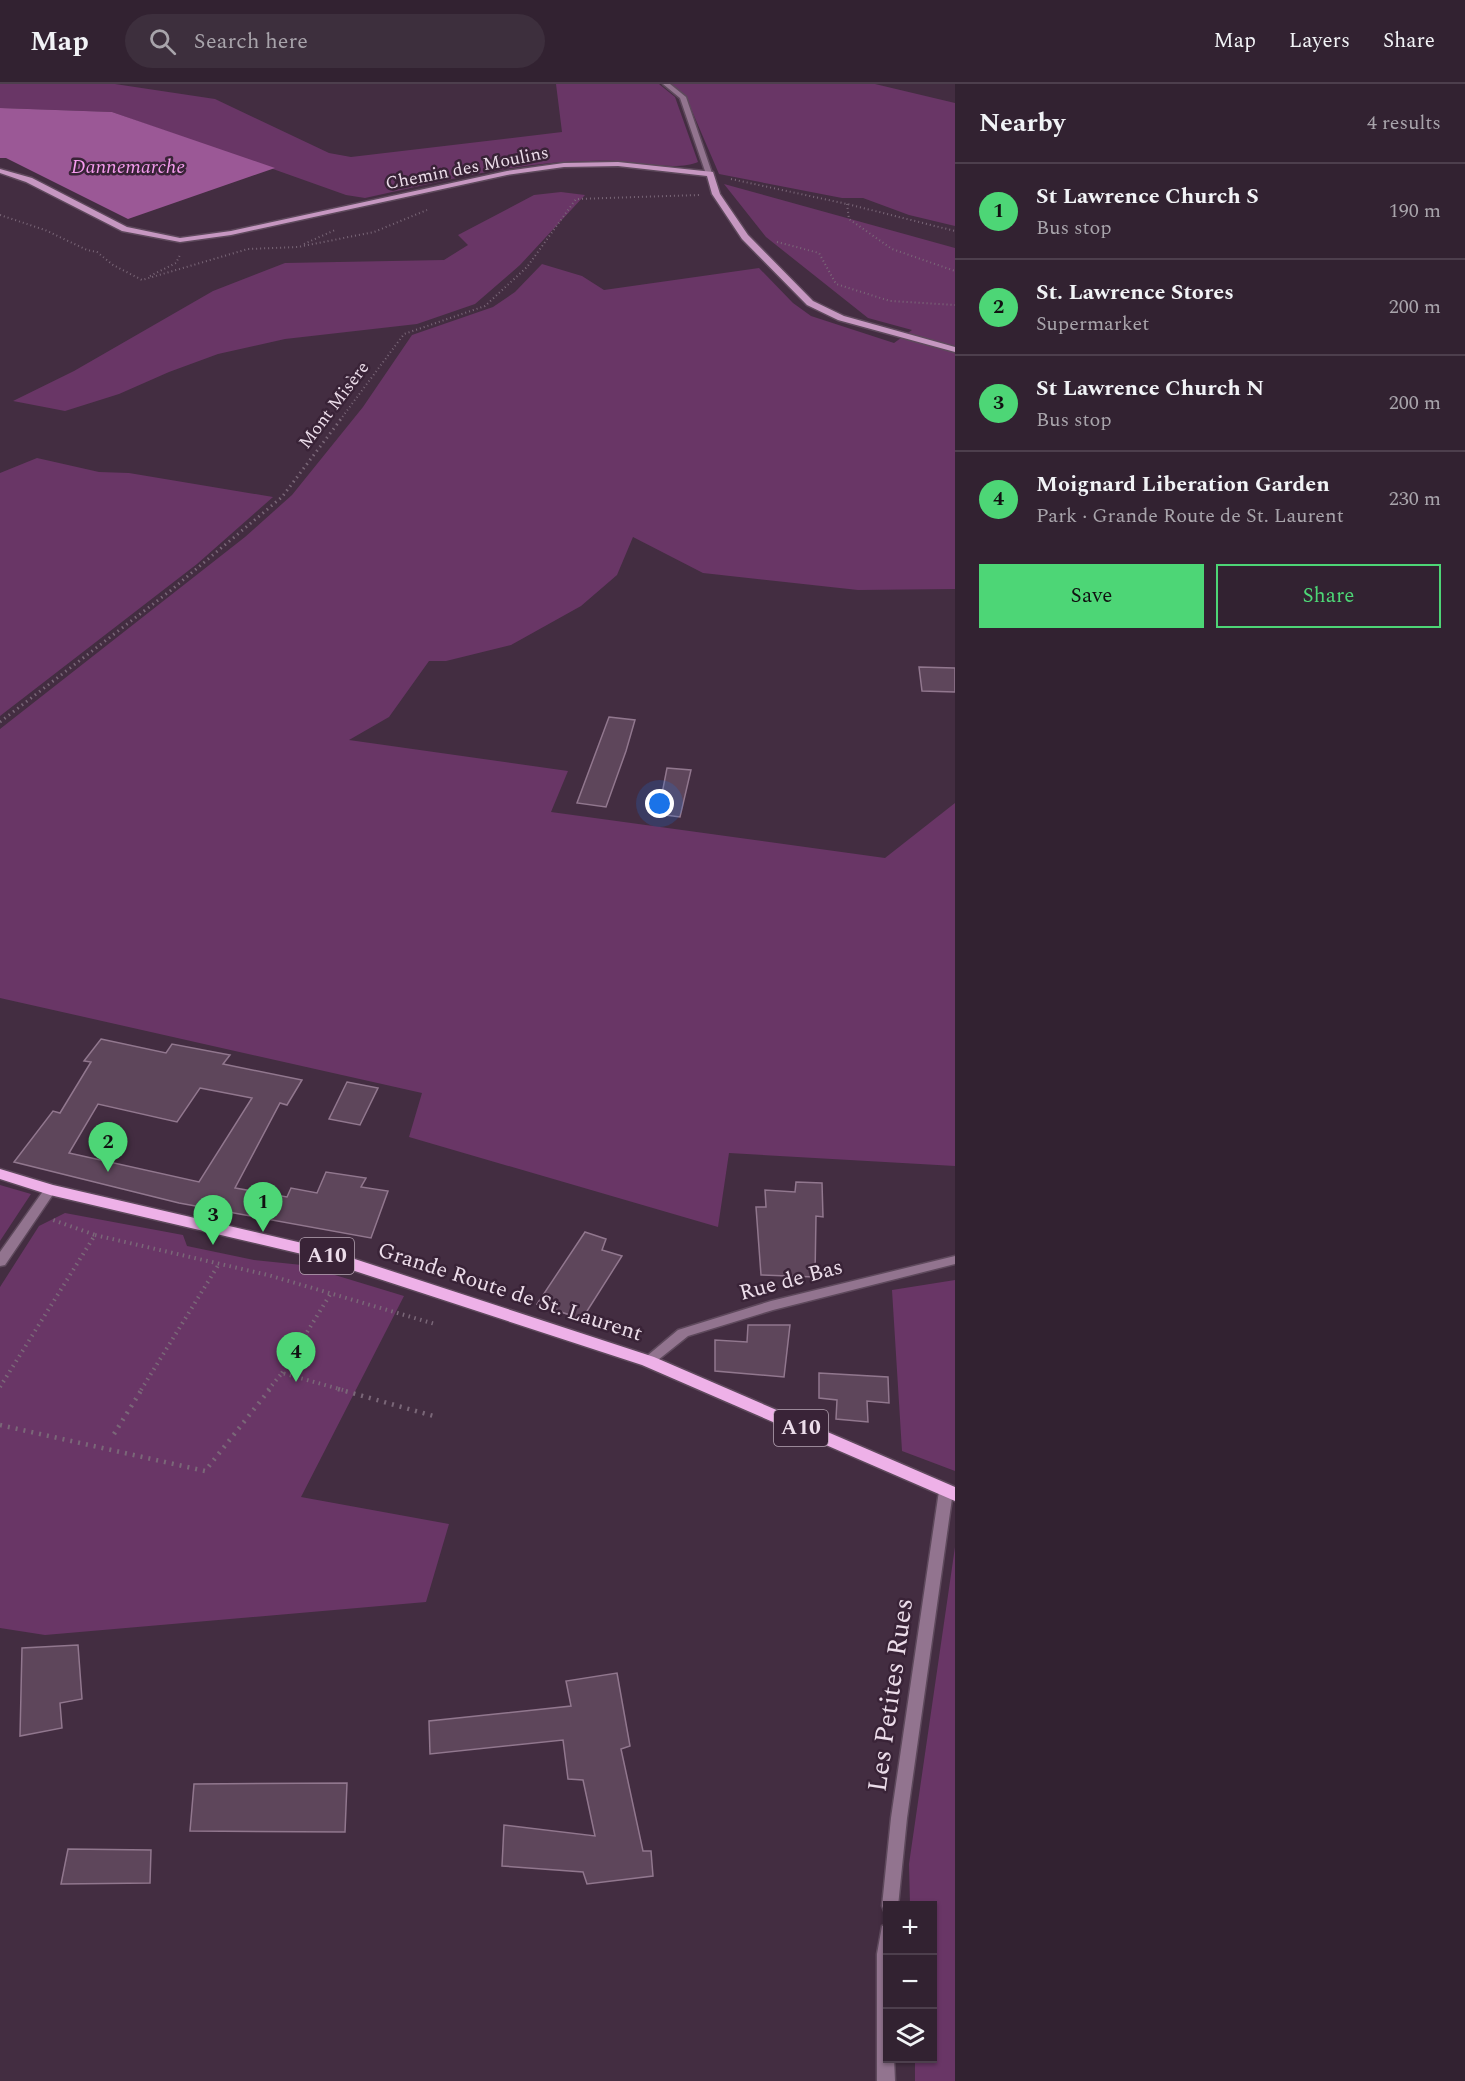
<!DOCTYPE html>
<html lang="en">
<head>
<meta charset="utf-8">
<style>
	body { margin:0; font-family:Spectral,serif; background:#3d2f3d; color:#f1f3f6 }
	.controls { position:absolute; right:18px; bottom:18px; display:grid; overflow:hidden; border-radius:0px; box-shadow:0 2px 4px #0004 }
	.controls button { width:54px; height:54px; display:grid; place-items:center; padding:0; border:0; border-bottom:2px solid #4d3f4d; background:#322231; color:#f1f3f6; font:30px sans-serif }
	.you { position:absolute; left:660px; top:720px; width:21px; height:21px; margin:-15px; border:4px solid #fff; border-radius:50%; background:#1a73e8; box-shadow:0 0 0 9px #1a73e833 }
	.badge { display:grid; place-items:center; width:39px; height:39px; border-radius:50%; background:#4dd676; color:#111; font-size:20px; font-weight:700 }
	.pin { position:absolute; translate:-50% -50px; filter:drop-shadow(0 2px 3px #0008) }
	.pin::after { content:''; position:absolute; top:32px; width:21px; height:18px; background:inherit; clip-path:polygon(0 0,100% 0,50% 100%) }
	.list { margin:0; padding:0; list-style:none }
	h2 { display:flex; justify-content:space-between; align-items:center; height:78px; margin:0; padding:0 24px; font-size:26px }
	h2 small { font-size:20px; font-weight:400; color:#a8a4ab }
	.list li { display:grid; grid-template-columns:39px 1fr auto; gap:18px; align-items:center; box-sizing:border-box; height:96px; padding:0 24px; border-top:2px solid #4d3f4d }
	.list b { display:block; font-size:22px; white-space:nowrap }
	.list p { margin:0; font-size:20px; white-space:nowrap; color:#a8a4ab }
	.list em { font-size:20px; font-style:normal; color:#a8a4ab }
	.actions { display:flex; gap:12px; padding:18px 24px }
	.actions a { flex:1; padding:14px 0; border:2px solid #4dd676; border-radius:0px; text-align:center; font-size:21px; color:#4dd676 }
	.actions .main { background:#4dd676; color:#111 }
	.icon { flex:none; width:33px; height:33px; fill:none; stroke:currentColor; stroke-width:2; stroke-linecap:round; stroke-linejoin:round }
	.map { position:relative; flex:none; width:955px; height:1997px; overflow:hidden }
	header { display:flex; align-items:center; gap:36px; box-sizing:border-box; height:84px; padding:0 30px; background:#322231; border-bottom:2px solid #4d3f4d }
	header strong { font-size:28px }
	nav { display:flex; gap:33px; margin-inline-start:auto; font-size:21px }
	.search { width:420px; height:54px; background:#3d2f3d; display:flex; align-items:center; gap:15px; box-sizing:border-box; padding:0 21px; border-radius:33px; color:#a8a4ab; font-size:22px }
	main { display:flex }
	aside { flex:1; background:#322231 }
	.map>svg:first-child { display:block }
	.green { fill:#693666 }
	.water { fill:#9b5896 }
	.building { fill:#5e465b; stroke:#91778e; stroke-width:1.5; fill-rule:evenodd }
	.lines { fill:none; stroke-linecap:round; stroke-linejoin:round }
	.street-casing { stroke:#5e495c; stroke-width:3 }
	.secondary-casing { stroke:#5e495c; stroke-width:3 }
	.primary-casing { stroke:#5e495c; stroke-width:3 }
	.path-far3 { stroke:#7a6778; stroke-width:2; stroke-dasharray:1 3; stroke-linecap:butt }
	.path-far2 { stroke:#7a6778; stroke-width:3; stroke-dasharray:1.5 4; stroke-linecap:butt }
	.path-far1 { stroke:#7a6778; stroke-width:4; stroke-dasharray:1.5 4.5; stroke-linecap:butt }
	.path { stroke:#7a6778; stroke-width:4.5; stroke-dasharray:2 6; stroke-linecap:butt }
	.street { fill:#92748f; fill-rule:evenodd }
	.secondary { fill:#c697c1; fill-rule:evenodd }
	.primary { fill:#eeb1e8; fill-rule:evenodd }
	.labels { text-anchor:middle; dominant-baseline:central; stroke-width:5; stroke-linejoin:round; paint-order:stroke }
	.far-street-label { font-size:18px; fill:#ecddea; stroke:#392337 }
	.far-water-label { font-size:20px; font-style:italic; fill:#f69cef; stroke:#392337 }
	.shield { fill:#392337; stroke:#b6a5b4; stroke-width:1.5 }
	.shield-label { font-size:21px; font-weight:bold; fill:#ecddea }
	.street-label { font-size:22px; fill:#ecddea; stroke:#392337 }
	.near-street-label { font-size:27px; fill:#ecddea; stroke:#392337 }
</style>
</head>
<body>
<header>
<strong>Map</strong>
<div class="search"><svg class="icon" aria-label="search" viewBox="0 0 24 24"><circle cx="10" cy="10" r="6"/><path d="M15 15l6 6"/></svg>Search here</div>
<nav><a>Map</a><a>Layers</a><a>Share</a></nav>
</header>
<main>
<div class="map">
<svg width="955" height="1997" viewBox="0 0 955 1997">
	<rect width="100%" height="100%" fill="#432d41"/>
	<path class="green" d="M 0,0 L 115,0 L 215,15 L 329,69 L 351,73 L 562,48 L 556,0 L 659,0 L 675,13 L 698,78 C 679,87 637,78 616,77 C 530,74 448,96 365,114 L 346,111 L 112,28 L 0,24 Z
		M 671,0 L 875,0 L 955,19 L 955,142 L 909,131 L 863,114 L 842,114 L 719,90 L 686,13 Z
		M 724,100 L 955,164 L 955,505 L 858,506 L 703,489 L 633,453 L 617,491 L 581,522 L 511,561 L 446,577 L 429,577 L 389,633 L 349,656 L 568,687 L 551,728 L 885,774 L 955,719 L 955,1082 L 729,1069 L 718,1143 L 409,1053 L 422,1009 L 0,914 L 0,645 L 245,453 L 292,411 L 363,323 L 412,251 L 493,223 L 515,208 L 542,180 L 582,192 L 604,206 L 759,184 L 793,219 L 811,232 L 894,259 L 912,246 L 868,234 L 766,153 Z
		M 561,108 L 585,111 L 520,181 L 475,220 L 417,240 L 285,255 L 218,270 L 169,288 L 119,310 L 65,327 L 13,317 L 74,287 L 213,207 L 285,179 L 444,176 L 468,161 L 458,151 L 534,111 Z
		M 37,374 L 99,388 L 129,389 L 273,413 L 197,480 L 0,632 L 0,389 Z
		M 0,1101 L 31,1110 L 0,1157 Z
		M 65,1129 L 183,1151 L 187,1162 L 254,1176 L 302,1181 L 404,1212 L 301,1413 L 449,1440 L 426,1518 L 45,1551 L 0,1544 L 0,1203 L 39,1142 Z
		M 955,1196 L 955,1387 L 902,1367 L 892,1206 Z
		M 955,1463 L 955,1997 L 915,1997 L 915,1975 L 932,1974 L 932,1822 L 910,1821 L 909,1780 Z"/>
	<path class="water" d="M 0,24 L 112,28 L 275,84 L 128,135 L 6,74 L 0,74 Z"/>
	<path class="building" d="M 919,583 L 955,584 L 955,608 L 922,607 Z
		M 609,633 L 635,636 L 626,667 L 606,723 L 577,719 Z
		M 667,684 L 691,686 L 680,733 L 658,730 Z
		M 101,955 L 166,969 L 172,960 L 230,971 L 223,980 L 302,996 L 287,1021 L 280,1019 L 235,1104 L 287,1113 L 291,1104 L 317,1109 L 326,1088 L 366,1094 L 361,1103 L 388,1107 L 371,1154 L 179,1119 L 14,1078 L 53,1027 L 60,1029 L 91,978 L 84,977 ZM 200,1004 L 252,1014 L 199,1098 L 69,1069 L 98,1020 L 177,1038 Z
		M 347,998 L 378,1004 L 360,1041 L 329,1035 Z
		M 796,1098 L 822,1099 L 823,1133 L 816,1132 L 815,1193 L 761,1191 L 756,1123 L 766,1123 L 765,1106 L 795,1108 Z
		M 585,1148 L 606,1155 L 602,1166 L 622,1172 L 582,1235 L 537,1220 Z
		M 748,1241 L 790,1241 L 784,1293 L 715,1287 L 715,1256 L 747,1258 Z
		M 819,1289 L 888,1293 L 889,1319 L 867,1317 L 868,1338 L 836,1335 L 837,1316 L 819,1314 Z
		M 78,1561 L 82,1615 L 60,1619 L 62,1644 L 20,1652 L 22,1564 Z
		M 617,1589 L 630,1662 L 621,1665 L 643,1767 L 651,1767 L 653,1792 L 587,1800 L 583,1788 L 502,1782 L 504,1741 L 595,1752 L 583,1696 L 568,1695 L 563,1656 L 430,1670 L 429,1637 L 571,1622 L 566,1597 Z
		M 347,1699 L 345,1748 L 190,1747 L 194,1700 Z
		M 68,1765 L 151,1766 L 150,1799 L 61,1800 Z"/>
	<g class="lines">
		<defs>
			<path id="street" d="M 663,0 L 670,0 L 686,13 L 713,92 L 706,90 L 680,14 Z
				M 50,1102 L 56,1106 L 5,1181 L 0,1182 L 0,1168 L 46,1103 Z
				M 955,1172 L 955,1180 L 773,1226 L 688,1252 L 653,1280 L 643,1280 L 641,1277 L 678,1246 L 771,1217 Z
				M 946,1402 L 951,1403 L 953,1407 L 907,1734 L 898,1822 L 888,1822 L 888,1828 L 884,1827 L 882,1822 L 891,1734 L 939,1407 L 941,1403 Z
				M 888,1840 L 888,1974 L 894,1974 L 895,1997 L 877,1997 L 877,1870 L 882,1842 Z"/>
			<path id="secondary" d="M 618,78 L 713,88 L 720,110 L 748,151 L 813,217 L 844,232 L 955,263 L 955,268 L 838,236 L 807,221 L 742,155 L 712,110 L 707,92 L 618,82 L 564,83 L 507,91 L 231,151 L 180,158 L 122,147 L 26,98 L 0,89 L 0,85 L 32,94 L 127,143 L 180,154 L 231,147 L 507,87 L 564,79 Z"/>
			<path id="primary" d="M 0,1085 L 53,1101 L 315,1162 L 654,1273 L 955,1403 L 955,1417 L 642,1281 L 306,1171 L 50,1111 L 0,1095 Z"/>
		</defs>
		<use href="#street" class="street-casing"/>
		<use href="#secondary" class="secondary-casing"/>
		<use href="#primary" class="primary-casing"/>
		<path class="path-far3" d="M 731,95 L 847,120 L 955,147
			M 847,120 L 849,135 L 892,165 L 955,187
			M 0,131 L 45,146 L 87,166 L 97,168 L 113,181 L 142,196 L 248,165 L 298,163 L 374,148 L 427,126
			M 777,158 L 819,169 L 836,200 L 890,217 L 955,221
			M 304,160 L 335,146
			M 150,192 L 176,179 L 180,171
			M 340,336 L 404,250 L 485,222 L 527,183 L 576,115 L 699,111"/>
		<path class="path-far2" d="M 0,638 L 170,507 L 282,413 L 341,335"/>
		<path class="path-far1" d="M 95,1151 L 268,1191 L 435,1240
			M 282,1289 L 331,1209
			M 0,1303 L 95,1151 L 53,1136
			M 141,1306 L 219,1180
			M 268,1306 L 282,1289 L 343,1306"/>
		<path class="path" d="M 338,1305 L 437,1333
			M 0,1341 L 205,1387 L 270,1305
			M 114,1350 L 142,1305"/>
		<use href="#street" class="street"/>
		<use href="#secondary" class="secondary"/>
		<use href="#primary" class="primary"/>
	</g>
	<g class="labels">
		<g class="far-street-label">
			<text transform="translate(467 84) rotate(-11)">Chemin des Moulins</text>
			<text transform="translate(334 321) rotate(-53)">Mont Misère</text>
		</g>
		<g class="far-water-label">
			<text x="128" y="83">Dannemarche</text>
		</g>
		<g class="shield">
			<rect x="300" y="1154" width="54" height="36" rx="4.5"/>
			<rect x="774" y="1326" width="54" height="36" rx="4.5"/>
		</g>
		<g class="shield-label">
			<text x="327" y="1172">A10</text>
			<text x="801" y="1344">A10</text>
		</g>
		<g class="street-label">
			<text transform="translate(791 1196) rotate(-15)">Rue de Bas</text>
			<text transform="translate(510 1208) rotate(18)">Grande Route de St. Laurent</text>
		</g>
		<g class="near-street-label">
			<text transform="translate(891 1611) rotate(-82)">Les Petites Rues</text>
		</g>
	</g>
</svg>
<div class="controls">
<button>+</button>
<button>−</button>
<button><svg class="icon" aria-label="layers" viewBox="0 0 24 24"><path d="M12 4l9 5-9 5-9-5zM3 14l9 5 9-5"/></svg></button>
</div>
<div class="you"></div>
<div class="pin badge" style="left:263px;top:1148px">1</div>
<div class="pin badge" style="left:108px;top:1088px">2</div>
<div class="pin badge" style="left:213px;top:1161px">3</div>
<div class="pin badge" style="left:296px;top:1298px">4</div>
</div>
<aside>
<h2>Nearby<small>4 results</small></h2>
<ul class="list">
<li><span class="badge">1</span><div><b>St Lawrence Church S</b><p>Bus stop</p></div><em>190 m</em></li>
<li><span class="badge">2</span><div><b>St. Lawrence Stores</b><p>Supermarket</p></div><em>200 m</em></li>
<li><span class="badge">3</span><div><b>St Lawrence Church N</b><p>Bus stop</p></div><em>200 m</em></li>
<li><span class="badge">4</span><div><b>Moignard Liberation Garden</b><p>Park · Grande Route de St. Laurent</p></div><em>230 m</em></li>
</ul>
<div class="actions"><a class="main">Save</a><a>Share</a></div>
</aside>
</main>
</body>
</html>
